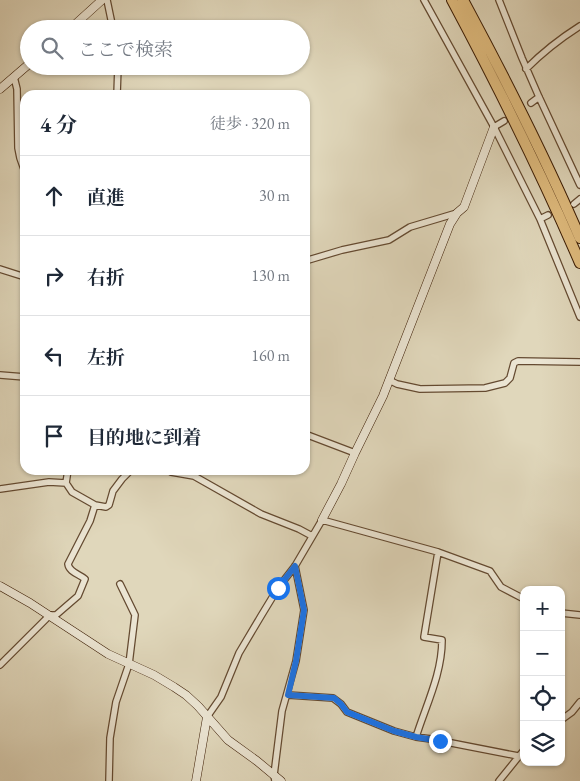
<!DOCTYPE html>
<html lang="ja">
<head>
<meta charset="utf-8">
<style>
	body { margin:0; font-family:"EB Garamond","Noto Serif JP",serif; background:#f6f6f7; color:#1f2937 }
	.controls { position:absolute; right:15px; bottom:15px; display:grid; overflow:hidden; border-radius:10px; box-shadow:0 1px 4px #0004 }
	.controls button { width:45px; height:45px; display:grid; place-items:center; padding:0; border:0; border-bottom:1px solid #e0e1e3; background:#fff; color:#1f2937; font:25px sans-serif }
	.stop { position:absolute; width:15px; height:15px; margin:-11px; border:4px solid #1a73e8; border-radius:50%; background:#fff }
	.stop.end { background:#1a73e8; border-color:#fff; box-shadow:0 1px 5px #0008 }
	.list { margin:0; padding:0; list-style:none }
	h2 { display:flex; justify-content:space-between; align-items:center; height:65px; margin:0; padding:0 20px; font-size:21px }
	h2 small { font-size:16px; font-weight:400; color:#747a83 }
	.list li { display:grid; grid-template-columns:32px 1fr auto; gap:15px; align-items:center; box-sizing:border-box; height:80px; padding:0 20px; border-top:1px solid #e0e1e3 }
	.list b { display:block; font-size:19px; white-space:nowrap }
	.list em { font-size:16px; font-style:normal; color:#747a83 }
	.icon { flex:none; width:28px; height:28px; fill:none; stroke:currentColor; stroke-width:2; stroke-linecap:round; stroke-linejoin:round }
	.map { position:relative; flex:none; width:580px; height:781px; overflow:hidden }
	.search { position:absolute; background:#fff; box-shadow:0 1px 4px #0004; left:20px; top:20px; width:290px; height:55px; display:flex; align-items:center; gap:12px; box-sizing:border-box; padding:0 18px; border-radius:28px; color:#747a83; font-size:19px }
	.panel { position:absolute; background:#fff; box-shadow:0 1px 4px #0004; left:20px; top:90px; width:290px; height:385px; border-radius:15px }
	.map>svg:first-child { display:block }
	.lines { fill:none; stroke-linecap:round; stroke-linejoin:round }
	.street-casing { stroke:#644a31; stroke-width:8 }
	.secondary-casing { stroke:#3a1b03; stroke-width:9 }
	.highway-casing { stroke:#3a1b03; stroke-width:12 }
	.street { stroke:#ebe5d3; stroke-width:5.5 }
	.secondary { stroke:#ebe5d3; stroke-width:8 }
	.highway { stroke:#e0bc7e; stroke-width:10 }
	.route { stroke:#1a73e8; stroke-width:6 }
</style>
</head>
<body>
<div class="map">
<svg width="580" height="781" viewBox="0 0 580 781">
	<rect width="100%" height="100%" fill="#e0d7bb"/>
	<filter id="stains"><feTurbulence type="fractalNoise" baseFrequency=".004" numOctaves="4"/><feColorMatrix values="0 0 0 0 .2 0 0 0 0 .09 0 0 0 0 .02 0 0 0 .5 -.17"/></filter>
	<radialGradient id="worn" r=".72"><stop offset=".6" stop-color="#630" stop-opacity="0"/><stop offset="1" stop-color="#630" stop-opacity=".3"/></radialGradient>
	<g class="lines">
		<defs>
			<path id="street" d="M 107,0 L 113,29
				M 424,0 L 494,127 L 540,219 L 580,317
				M 499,0 L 522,58 L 539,97 L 580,185
				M 526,69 C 542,53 561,38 580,26
				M 14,77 L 17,89 L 18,148 L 20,158 L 25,172
				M 117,95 L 118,66
				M 531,103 L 539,97
				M 494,127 L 504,121
				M 574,204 L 580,199
				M 540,219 L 548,215
				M 305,261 L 342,250 L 389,240 L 410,227 L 457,213
				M 0,269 L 25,277
				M 0,375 L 25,377
				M 389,380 L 397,384 L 420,389 L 485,388 L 505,383 L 510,378 L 514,363 L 518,361 L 580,362
				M 305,434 L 355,453
				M 168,470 L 171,472 L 194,476 L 261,514 L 299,529 L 312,536
				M 66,483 L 68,470
				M 0,489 L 49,482 L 66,483 L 72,492 L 95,505 L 106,507 L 109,505 L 113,491 L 122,479 L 131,470
				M 561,613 L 580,615
				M 0,665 L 50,615 L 56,615 L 78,596 L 85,579 C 79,574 69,572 68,564 L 90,521 L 95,505
				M 288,695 L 333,698 L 341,704 L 347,712 L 394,731 L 416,737 L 431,739 L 518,756
				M 207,717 L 221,697 L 239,653 L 261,616 L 278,588 L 295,566 L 322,520 L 438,552 L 490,571 L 501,587 L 524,599
				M 561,720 L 572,712 L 580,702
				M 416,737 C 426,705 442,674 442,640 L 424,637 L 438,552
				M 109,781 L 110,738 L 116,702 L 129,664 L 135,615 L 120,584
				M 275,781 L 274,775 L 282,711 L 296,661 L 304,610 L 295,566
				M 499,781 L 524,750"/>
			<path id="secondary" d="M 70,29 L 102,0
				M 0,89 L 29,64
				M 322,520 L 341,484 L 355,453 L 383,396 L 450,224 L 457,213 L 464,207 L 494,127
				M 0,586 L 30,603 L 108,654 L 154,675 L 174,687 L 186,695 L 198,706 L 228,740 L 257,761 L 281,781
				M 196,781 L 207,717"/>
			<path id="highway" d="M 452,0 C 498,86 541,173 580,263
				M 463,0 C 505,78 545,157 580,238"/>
		</defs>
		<use href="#street" class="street-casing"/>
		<use href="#secondary" class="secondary-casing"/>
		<use href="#highway" class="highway-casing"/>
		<use href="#street" class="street"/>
		<use href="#secondary" class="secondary"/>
		<use href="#highway" class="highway"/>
	</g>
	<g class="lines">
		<path class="route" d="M 278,588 L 295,566 L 304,610 L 296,661 L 288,695 L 334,698 L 341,704 L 347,712 L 394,731 L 416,737 L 440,741"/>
	</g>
	<rect width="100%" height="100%" filter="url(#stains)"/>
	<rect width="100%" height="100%" fill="url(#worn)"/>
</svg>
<div class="controls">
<button>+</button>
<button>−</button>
<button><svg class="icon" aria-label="locate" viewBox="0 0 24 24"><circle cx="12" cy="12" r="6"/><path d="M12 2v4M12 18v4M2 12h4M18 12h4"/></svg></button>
<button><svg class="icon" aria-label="layers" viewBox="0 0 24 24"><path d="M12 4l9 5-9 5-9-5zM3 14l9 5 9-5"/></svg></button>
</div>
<div class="stop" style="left:278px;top:588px"></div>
<div class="stop end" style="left:440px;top:741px"></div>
<div class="search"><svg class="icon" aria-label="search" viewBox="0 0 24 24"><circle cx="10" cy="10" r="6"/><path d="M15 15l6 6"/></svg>ここで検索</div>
<section class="panel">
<h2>4 分<small>徒歩 · 320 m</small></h2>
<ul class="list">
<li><svg class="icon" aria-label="ahead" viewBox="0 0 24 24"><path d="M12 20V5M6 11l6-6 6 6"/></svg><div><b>直進</b></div><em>30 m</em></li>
<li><svg class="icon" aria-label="right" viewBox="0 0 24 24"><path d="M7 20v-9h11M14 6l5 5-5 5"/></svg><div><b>右折</b></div><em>130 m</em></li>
<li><svg class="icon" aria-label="left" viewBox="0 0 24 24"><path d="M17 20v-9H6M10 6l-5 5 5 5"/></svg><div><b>左折</b></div><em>160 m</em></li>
<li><svg class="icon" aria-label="arrive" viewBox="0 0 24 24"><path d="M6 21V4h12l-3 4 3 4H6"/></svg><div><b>目的地に到着</b></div></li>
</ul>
</section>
</div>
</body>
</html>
